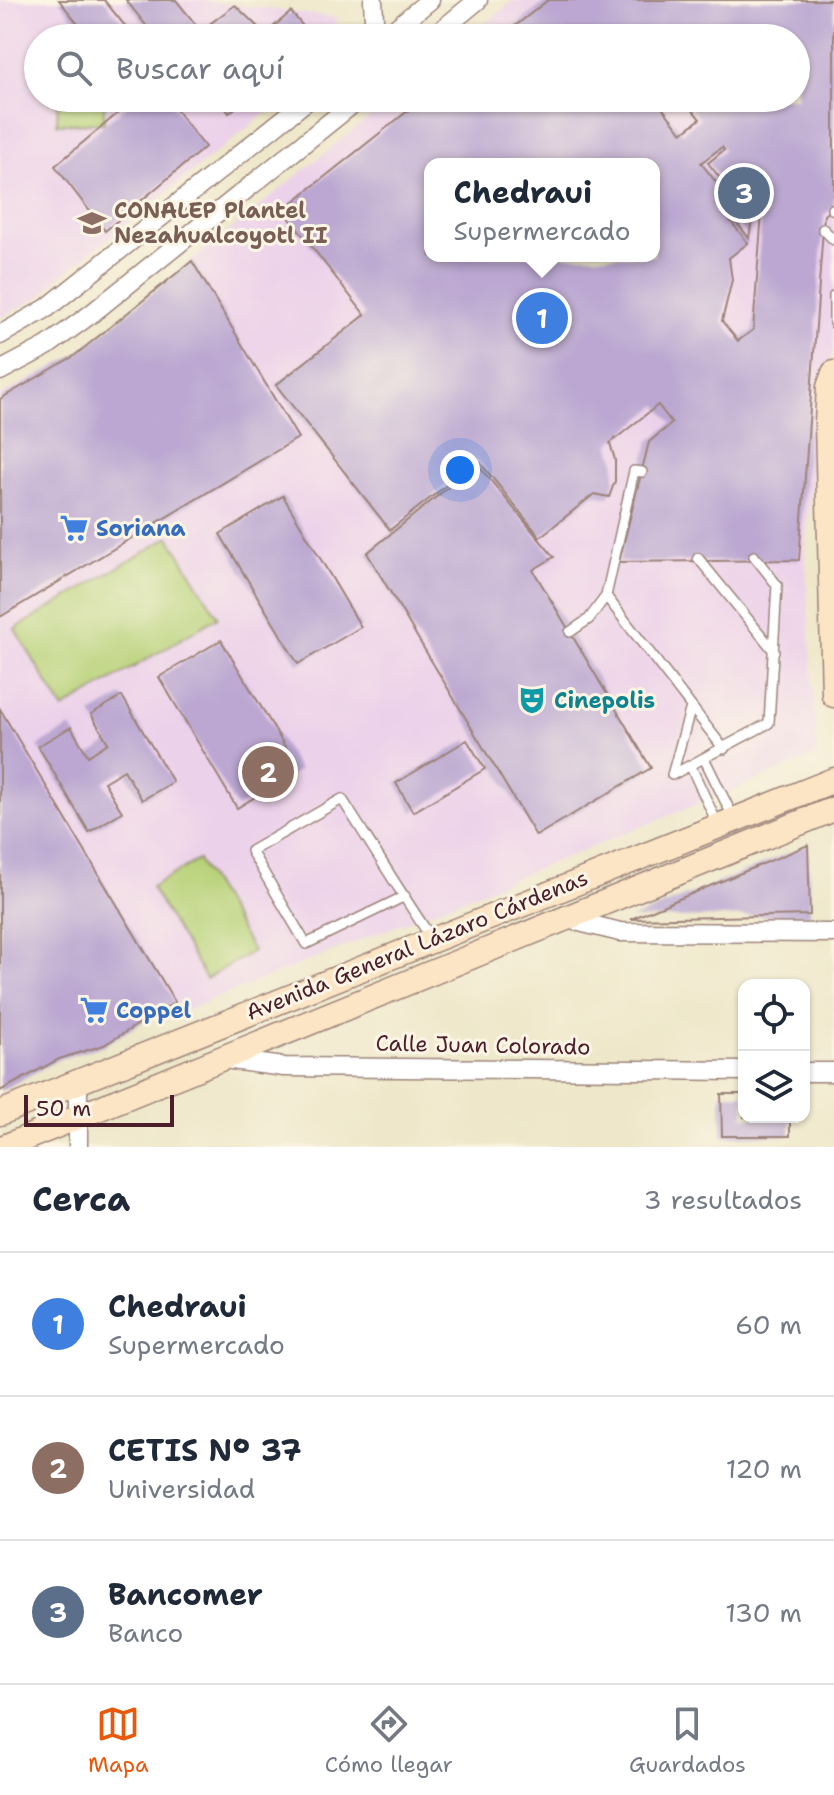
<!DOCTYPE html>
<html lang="es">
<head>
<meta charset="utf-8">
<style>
	body { margin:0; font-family:"Shantell Sans",sans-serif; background:#f6f6f7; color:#1f2937 }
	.controls { position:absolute; right:24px; bottom:24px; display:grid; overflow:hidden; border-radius:16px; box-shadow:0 2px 6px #0004 }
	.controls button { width:72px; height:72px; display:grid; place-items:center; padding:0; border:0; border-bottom:2px solid #e0e1e3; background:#fff; color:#1f2937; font:40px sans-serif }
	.scale { position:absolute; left:24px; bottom:20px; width:150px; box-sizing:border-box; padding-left:8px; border:4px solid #4a1f2b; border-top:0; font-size:22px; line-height:28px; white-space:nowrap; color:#4a1f2b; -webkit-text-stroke:6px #fcf5e5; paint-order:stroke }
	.you { position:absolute; left:460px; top:470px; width:28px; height:28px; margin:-20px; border:6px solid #fff; border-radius:50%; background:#1a73e8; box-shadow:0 0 0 12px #1a73e833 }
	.badge { display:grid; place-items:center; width:52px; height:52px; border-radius:50%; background:#ea580c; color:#fff; font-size:26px; font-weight:700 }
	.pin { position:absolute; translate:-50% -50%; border:4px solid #fff; box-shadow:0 2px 8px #0006 }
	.popup { position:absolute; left:424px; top:158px; width:236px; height:104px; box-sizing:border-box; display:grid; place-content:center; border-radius:16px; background:#fff; filter:drop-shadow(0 2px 6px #0005); font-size:26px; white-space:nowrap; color:#747a83 }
	.popup b { font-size:30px; color:#1f2937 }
	.popup::after { content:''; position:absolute; left:50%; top:100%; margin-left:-16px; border:16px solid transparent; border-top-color:#fff }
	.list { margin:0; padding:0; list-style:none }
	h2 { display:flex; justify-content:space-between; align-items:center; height:104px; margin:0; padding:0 32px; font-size:34px }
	h2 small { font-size:26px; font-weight:400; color:#747a83 }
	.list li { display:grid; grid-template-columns:52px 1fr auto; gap:24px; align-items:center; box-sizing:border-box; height:144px; padding:0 32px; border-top:2px solid #e0e1e3 }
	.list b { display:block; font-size:30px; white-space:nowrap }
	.list p { margin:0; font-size:26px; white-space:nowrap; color:#747a83 }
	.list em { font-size:26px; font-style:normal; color:#747a83 }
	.icon { flex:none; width:44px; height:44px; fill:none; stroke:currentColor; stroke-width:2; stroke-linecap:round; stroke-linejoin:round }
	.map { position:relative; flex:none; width:834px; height:1147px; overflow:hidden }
	.search { position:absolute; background:#fff; box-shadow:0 2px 6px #0004; left:24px; right:24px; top:24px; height:88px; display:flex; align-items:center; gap:20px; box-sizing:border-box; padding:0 28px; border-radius:44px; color:#747a83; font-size:30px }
	.sheet { height:536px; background:#fff }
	nav { display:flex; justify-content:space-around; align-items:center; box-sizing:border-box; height:112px; border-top:2px solid #e0e1e3; background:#fff; font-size:22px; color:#747a83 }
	nav a { display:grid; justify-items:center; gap:4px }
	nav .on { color:#ea580c }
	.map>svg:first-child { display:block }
	.built { fill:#ecd1ea; fill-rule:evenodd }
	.green { fill:#b7d278; stroke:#807852; stroke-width:2 }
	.building { fill:#bba7d1; fill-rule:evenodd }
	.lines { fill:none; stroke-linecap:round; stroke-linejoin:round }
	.lane-casing { stroke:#9c837a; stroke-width:12 }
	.street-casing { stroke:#9c837a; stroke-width:21 }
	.secondary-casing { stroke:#9c837a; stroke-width:27 }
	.lane { stroke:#fff; stroke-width:9 }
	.street { stroke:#fff; stroke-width:18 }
	.secondary { stroke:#fce5c4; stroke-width:24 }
	.labels { text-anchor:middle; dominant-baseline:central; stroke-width:6; stroke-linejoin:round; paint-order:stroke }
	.education-label { font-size:22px; font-weight:bold; fill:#785e54; stroke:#fcf5e5; text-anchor:start }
	.shop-label { font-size:22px; font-weight:bold; fill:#366cbe; stroke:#fcf5e5; text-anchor:start }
	.culture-label { font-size:22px; font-weight:bold; fill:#0d838f; stroke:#fcf5e5; text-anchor:start }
	.street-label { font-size:22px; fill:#4a1f2b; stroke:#fcf5e5 }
</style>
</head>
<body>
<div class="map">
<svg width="834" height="1147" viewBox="0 0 834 1147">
	<rect width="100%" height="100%" fill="#fcf5e5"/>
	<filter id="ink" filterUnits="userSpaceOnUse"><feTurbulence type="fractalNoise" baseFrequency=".0125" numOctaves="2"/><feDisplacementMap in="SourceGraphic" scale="16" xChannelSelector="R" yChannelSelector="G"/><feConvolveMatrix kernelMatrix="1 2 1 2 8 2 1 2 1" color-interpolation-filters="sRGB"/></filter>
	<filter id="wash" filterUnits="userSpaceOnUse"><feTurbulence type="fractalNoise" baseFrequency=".006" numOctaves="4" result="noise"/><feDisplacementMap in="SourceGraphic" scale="32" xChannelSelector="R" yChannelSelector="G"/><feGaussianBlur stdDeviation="1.8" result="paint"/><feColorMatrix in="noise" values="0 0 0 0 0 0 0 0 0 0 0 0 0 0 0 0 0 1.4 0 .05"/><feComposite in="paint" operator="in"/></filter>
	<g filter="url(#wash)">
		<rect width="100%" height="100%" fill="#eee7c9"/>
		<path class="built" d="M 0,0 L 200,0 L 337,18 L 331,38 L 38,38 L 38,98 L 285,98 L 56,280 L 41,296 L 0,318 Z
			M 514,0 L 834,0 L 834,350 L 821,379 L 805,551 L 817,756 L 182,1012 L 175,1002 L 104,1045 L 59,1059 L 0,1091 L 0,396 L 74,356 L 393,98 L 796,98 L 796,38 L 467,38 ZM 430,164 L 654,164 L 654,256 L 430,256 Z"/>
		<path class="green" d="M 58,98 L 104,98 L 104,123 L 57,124 Z
			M 169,537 L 218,617 L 63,709 L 15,629 Z
			M 198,860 L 253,951 L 206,979 L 151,887 Z"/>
		<g id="blocks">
			<path class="building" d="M 59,0 L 104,0 L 135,38 L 89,38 Z
				M 126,0 L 176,0 L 197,26 L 182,38 L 156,38 Z
				M 548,0 L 834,0 L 834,207 L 824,215 L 799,560 L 619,562 L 649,442 L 672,423 L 658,405 L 610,443 L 615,460 L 615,481 L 609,497 L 594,494 L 540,537 L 478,460 L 390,530 L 276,385 L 365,315 L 283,210 L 424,98 L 669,98 L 660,105 L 682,133 L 700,119 L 683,98 L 796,98 L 796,38 L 500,38 ZM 722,147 L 724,150 L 708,163 L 734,196 L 723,206 L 749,238 L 756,190 L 763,199 L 753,330 L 738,341 L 722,321 L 732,280 L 729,258 L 748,243 L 716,203 L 726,195 L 701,163 ZM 430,164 L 654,164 L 654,256 L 430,256 Z
				M 235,5 L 262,31 L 252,38 L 191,38 Z
				M 291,12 L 313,38 L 260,38 Z
				M 136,98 L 167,98 L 205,147 L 105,231 L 55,166 Z
				M 218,98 L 247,98 L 229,113 Z
				M 192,261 L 298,438 L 0,617 L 0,399 L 74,356 Z
				M 477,464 L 554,557 L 533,570 L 651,768 L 536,836 L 367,553 Z
				M 283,496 L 361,627 L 298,664 L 220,534 Z
				M 221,640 L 299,770 L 237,808 L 159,677 Z
				M 122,696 L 173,782 L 142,800 L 124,770 L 104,782 L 122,812 L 89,832 L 38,746 L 71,727 L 88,756 L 108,743 L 91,714 Z
				M 0,709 L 175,1002 L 104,1045 L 59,1059 L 0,1091 Z
				M 467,740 L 485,769 L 413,812 L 396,783 Z
				M 808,845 L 810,915 L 631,919 Z
				M 721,1094 L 744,1094 L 744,1117 L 790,1117 L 790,1136 L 722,1136 Z"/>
		</g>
	</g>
	<g filter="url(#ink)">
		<use href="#blocks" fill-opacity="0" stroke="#9c837a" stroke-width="2"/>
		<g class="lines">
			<defs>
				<path id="lane" d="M 832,209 L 834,210
					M 823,229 L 834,240
					M 834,296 L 834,323
					M 698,558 L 774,651
					M 606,596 L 724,749
					M 570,632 L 589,619 L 606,596 L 634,471 L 642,472
					M 691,707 L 672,775 L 769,723 L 777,585 L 754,556
					M 705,760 L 734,819
					M 691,767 L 718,825
					M 405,896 L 306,944 L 251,851 L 342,799 C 372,846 401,893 432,939"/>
				<path id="street" d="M 373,0 L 375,38
					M 384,38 L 430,0
					M 432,38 L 478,0
					M 0,335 L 47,308 L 310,98
					M 0,371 L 47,346 L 91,314 L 360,98
					M 563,918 L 620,932 L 834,933
					M 224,1059 L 284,1067 L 744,1071
					M 804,1072 L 834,1072
					M 78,1147 L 78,1079"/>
				<path id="secondary" d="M 834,373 L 829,387 L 827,423 L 834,695
					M 0,1113 L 834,780
					M 4,1147 L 834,809"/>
			</defs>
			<use href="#lane" class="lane-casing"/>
			<use href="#street" class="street-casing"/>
			<use href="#secondary" class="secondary-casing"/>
			<use href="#lane" class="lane"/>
			<use href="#street" class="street"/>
			<use href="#secondary" class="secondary"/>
		</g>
	</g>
	<defs>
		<symbol id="university-bare" viewBox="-9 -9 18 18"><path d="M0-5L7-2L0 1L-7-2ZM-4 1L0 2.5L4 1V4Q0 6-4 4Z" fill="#8d6e63" stroke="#fcf5e5" stroke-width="2.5" paint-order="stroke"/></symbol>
		<symbol id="supermarket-bare" viewBox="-9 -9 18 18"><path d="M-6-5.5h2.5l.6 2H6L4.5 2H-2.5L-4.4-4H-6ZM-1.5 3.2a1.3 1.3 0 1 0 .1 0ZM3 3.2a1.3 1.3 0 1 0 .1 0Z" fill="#3f7fe0" stroke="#fcf5e5" stroke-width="2.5" paint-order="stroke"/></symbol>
		<symbol id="theatre-bare" viewBox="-9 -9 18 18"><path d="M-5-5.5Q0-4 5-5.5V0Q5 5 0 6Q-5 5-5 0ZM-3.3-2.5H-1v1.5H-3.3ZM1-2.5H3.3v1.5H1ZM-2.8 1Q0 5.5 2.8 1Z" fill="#0f9aa8" stroke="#fcf5e5" stroke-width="2.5" paint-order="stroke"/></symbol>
	</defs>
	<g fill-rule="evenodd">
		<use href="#university-bare" x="72" y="203" width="40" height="40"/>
		<use href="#supermarket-bare" x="54" y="508" width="40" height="40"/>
		<use href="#theatre-bare" x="512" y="680" width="40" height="40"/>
		<use href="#supermarket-bare" x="74" y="990" width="40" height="40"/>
	</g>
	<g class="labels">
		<g class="education-label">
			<text x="114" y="210">CONALEP Plantel<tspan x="114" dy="25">Nezahualcoyotl II</tspan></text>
		</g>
		<g class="shop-label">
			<text x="96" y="528">Soriana</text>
			<text x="116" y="1010">Coppel</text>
		</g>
		<g class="culture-label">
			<text x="554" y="700">Cinepolis</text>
		</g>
		<g class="street-label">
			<text transform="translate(417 945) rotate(-22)">Avenida General Lázaro Cárdenas</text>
			<text transform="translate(483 1045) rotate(1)">Calle Juan Colorado</text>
		</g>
	</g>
</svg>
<div class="controls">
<button><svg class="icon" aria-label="locate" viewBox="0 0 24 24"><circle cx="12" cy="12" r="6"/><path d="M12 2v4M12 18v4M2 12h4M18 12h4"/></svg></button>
<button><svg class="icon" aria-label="layers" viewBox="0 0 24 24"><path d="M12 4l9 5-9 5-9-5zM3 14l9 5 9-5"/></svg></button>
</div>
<div class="scale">50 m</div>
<div class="you"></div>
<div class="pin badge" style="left:542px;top:318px;background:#3f7fe0">1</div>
<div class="popup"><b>Chedraui</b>Supermercado</div>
<div class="pin badge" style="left:268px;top:772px;background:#8d6e63">2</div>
<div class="pin badge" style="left:744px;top:193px;background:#5c6f8a">3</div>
<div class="search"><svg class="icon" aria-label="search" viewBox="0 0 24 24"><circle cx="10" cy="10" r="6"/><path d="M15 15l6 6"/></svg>Buscar aquí</div>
</div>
<section class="sheet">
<h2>Cerca<small>3 resultados</small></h2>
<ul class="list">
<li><span class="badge" style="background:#3f7fe0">1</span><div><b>Chedraui</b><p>Supermercado</p></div><em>60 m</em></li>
<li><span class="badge" style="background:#8d6e63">2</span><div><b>CETIS N° 37</b><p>Universidad</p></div><em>120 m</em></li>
<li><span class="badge" style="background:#5c6f8a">3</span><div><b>Bancomer</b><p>Banco</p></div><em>130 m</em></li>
</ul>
</section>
<nav>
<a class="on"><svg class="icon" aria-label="map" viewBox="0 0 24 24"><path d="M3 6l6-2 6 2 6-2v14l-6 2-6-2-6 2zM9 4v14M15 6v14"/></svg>Mapa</a>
<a><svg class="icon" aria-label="directions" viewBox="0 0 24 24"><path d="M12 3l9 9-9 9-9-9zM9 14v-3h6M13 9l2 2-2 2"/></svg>Cómo llegar</a>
<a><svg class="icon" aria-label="saved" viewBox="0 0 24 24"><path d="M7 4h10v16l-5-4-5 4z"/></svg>Guardados</a>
</nav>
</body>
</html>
